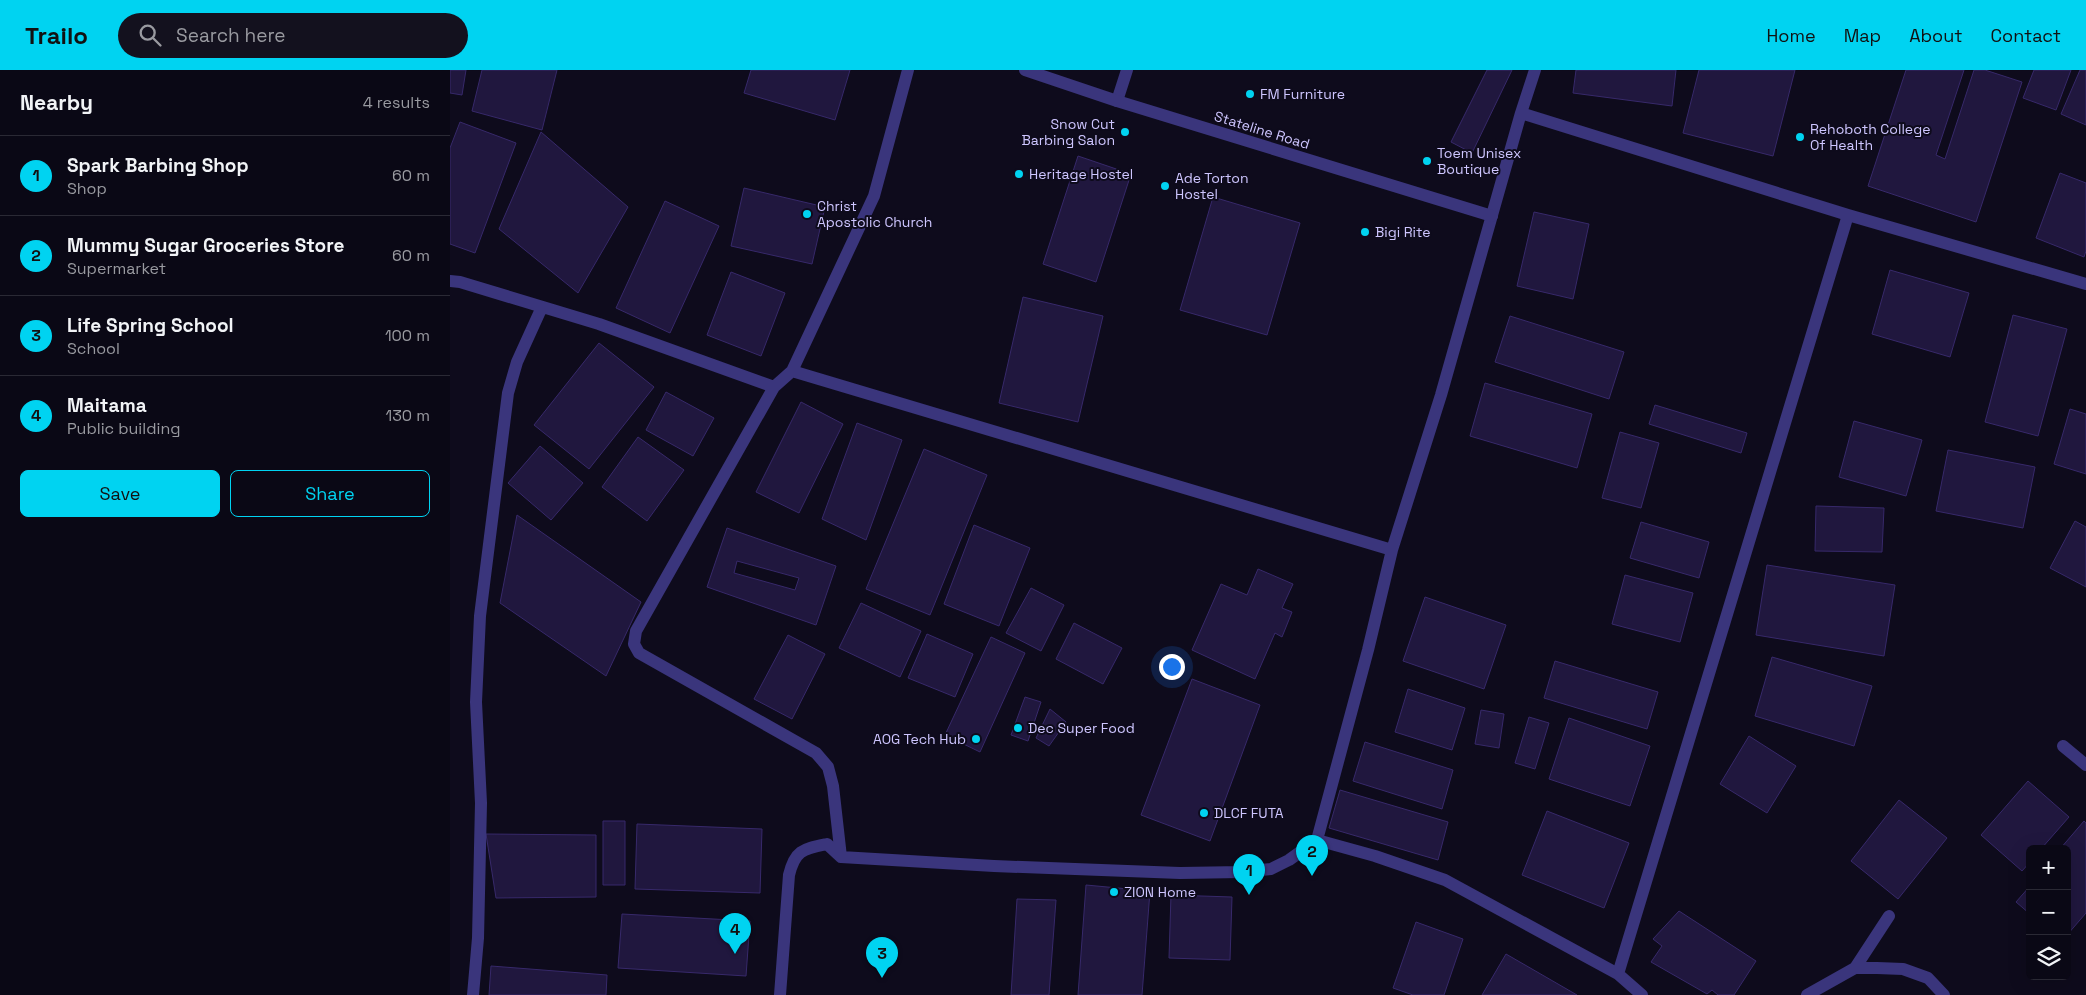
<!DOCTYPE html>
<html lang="en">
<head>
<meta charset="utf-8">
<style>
	body { margin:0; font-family:"Space Grotesk",sans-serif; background:#13111e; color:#f1f3f6 }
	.controls { position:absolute; right:15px; bottom:15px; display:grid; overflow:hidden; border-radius:8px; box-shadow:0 5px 20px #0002 }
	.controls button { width:45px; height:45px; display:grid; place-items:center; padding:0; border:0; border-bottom:1px solid #2a2934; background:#0a0815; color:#f1f3f6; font:25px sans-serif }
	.you { position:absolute; left:721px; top:596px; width:18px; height:18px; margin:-12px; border:4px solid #fff; border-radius:50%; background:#1a73e8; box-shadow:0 0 0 8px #1a73e833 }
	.badge { display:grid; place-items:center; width:32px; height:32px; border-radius:50%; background:#00d3f1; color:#111; font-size:16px; font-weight:700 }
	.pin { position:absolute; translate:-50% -41px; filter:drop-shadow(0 1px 2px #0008) }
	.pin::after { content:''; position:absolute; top:26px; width:18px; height:15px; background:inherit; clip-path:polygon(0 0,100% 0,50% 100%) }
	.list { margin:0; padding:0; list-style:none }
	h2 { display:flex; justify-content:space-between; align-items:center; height:65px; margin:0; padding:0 20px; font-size:21px }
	h2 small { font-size:16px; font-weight:400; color:#999aa0 }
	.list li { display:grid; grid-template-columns:32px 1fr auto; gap:15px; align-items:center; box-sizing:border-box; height:80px; padding:0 20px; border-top:1px solid #2a2934 }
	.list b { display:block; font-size:19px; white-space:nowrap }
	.list p { margin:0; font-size:16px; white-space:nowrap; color:#999aa0 }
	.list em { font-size:16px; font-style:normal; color:#999aa0 }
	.actions { display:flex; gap:10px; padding:15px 20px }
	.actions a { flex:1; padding:11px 0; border:1px solid #00d3f1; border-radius:8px; text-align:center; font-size:18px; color:#00d3f1 }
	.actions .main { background:#00d3f1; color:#111 }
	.icon { flex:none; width:28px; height:28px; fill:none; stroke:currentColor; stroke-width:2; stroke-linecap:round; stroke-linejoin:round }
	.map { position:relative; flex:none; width:1636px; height:925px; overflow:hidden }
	header { display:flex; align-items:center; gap:30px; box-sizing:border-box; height:70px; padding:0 25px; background:#00d3f1; color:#111 }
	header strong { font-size:24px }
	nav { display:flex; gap:28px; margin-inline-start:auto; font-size:18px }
	.search { width:350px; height:45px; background:#13111e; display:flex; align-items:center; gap:12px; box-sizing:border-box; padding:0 18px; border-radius:28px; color:#999aa0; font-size:19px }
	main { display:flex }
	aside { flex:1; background:#0a0815 }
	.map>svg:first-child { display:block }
	.building { fill:#20173e; stroke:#37296a; fill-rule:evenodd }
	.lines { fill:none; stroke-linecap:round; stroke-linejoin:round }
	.minor { stroke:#3a357c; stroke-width:12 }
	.tertiary { stroke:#3a357c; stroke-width:12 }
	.poi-dot { fill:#00d3f1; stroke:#0e0b1c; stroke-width:2 }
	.labels { text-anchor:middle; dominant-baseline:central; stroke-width:4; stroke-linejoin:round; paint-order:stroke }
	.poi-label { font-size:14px; fill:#cec6ff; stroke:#0e0b1c; text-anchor:start }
	.street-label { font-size:14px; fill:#cec6ff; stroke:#0e0b1c }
</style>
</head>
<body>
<header>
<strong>Trailo</strong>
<div class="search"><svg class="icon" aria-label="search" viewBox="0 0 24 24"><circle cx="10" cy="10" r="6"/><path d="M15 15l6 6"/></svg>Search here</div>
<nav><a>Home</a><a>Map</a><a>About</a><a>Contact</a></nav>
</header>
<main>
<aside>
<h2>Nearby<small>4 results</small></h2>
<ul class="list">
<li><span class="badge">1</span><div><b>Spark Barbing Shop</b><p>Shop</p></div><em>60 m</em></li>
<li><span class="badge">2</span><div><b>Mummy Sugar Groceries Store</b><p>Supermarket</p></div><em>60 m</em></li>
<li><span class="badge">3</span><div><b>Life Spring School</b><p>School</p></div><em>100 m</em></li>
<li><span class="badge">4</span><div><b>Maitama</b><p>Public building</p></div><em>130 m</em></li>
</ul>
<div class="actions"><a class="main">Save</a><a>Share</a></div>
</aside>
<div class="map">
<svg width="1636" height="925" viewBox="0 0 1636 925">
	<rect width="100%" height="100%" fill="#0e0b1c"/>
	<path class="building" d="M 0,0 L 16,0 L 12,25 L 0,23 Z
		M 32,0 L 107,0 L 92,60 L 22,41 Z
		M 301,0 L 400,0 L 385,50 L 294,23 Z
		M 1037,0 L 1062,0 L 1022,83 L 1001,72 Z
		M 1126,0 L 1226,0 L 1222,36 L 1123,23 Z
		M 1249,0 L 1345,0 L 1323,86 L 1233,63 Z
		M 1456,0 L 1514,0 L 1486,85 L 1495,89 L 1524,0 L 1535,0 L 1572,12 L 1526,152 L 1418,116 Z
		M 1584,0 L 1621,0 L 1606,40 L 1573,28 Z
		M 1630,0 L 1636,0 L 1636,55 L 1611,44 Z
		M 10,52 L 66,73 L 25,183 L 0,174 L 0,78 Z
		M 91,62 L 178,137 L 128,223 L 49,159 Z
		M 628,86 L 681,104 L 646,212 L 593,194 Z
		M 1610,103 L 1636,113 L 1636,181 L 1634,187 L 1586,168 Z
		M 294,118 L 375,137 L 362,194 L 281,176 Z
		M 763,127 L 850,153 L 817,265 L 730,240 Z
		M 215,131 L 269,156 L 220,263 L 166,238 Z
		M 1084,142 L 1139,154 L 1123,229 L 1067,216 Z
		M 1440,200 L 1519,223 L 1500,287 L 1422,264 Z
		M 281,202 L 335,223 L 311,286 L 257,265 Z
		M 573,227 L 653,246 L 628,352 L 549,333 Z
		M 1563,245 L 1617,259 L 1588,366 L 1535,352 Z
		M 1060,246 L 1174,282 L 1159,329 L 1045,292 Z
		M 149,273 L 204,317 L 139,399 L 84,355 Z
		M 1035,313 L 1142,344 L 1127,398 L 1020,366 Z
		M 216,322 L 264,348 L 243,386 L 196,360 Z
		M 351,332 L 393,354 L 349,443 L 306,422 Z
		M 1205,335 L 1297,363 L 1291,383 L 1199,354 Z
		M 1620,339 L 1636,344 L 1636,404 L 1604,394 Z
		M 1404,351 L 1472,370 L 1456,426 L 1389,407 Z
		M 407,353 L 452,370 L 416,470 L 372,449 Z
		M 1170,362 L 1209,373 L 1191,438 L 1152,428 Z
		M 188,367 L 234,400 L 197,451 L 152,417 Z
		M 90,376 L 133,413 L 101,450 L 58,413 Z
		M 474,379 L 537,405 L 480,545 L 416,519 Z
		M 1498,380 L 1585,397 L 1573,458 L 1486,441 Z
		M 1366,436 L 1434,438 L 1432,482 L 1365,481 Z
		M 67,445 L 191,532 L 156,606 L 50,533 Z
		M 1625,451 L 1636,457 L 1636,517 L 1600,498 Z
		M 1191,452 L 1259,472 L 1249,508 L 1180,488 Z
		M 524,455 L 580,478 L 549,556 L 494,534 Z
		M 277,458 L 386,496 L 366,555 L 257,517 ZM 287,491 L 349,508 L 345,520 L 284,503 Z
		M 1317,495 L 1445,515 L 1434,586 L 1306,565 Z
		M 808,499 L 843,514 L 832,538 L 842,542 L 832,567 L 825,563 L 805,609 L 742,580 L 771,514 L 797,525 Z
		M 1175,505 L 1243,523 L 1230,572 L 1162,554 Z
		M 581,518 L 614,535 L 591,581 L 556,563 Z
		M 975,527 L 1056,555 L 1034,619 L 953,591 Z
		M 411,533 L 471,561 L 450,607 L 389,578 Z
		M 624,553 L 672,578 L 653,614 L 606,589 Z
		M 477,564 L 523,584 L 505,627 L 458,608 Z
		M 338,565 L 375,584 L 342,649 L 304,629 Z
		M 541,567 L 575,583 L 530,682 L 495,665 Z
		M 1322,587 L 1422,616 L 1404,676 L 1305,646 Z
		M 1105,591 L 1208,622 L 1197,659 L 1094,628 Z
		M 742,609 L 810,635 L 760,771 L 691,745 Z
		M 958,619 L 1015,638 L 1002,680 L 945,662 Z
		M 575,627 L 591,632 L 578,671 L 561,665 Z
		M 600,639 L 616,652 L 599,676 L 586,668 Z
		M 1031,640 L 1054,644 L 1049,678 L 1025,674 Z
		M 1079,647 L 1099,653 L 1085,699 L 1065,693 Z
		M 1119,648 L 1200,676 L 1180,736 L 1099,709 Z
		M 1299,666 L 1346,696 L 1317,743 L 1270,714 Z
		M 915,672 L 1003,700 L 992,739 L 903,711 Z
		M 1578,711 L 1619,747 L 1591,779 L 1580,779 L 1580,792 L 1572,801 L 1531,765 Z
		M 890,720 L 998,752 L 988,790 L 879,758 Z
		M 1449,730 L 1497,768 L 1448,829 L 1401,791 Z
		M 1097,741 L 1179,773 L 1154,838 L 1072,805 Z
		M 153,751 L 175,751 L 175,815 L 153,815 Z
		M 1634,751 L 1636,753 L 1636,843 L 1617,865 L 1617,779 L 1610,779 Z
		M 187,754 L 312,759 L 310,823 L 185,819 Z
		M 36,764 L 146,765 L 146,827 L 46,828 Z
		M 636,815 L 700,821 L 692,925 L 628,925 Z
		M 1580,816 L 1580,844 L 1566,832 Z
		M 721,825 L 782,827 L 780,890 L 719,888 Z
		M 567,829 L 606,830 L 599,925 L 561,925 Z
		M 1229,841 L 1306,891 L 1284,925 L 1268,925 L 1262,920 L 1257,924 L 1201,892 L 1212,876 L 1203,869 Z
		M 172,844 L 300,851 L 296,906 L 168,898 Z
		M 966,852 L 1013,869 L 994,925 L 963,925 L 943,918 Z
		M 1056,884 L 1127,925 L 1032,925 Z
		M 41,896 L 157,905 L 156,925 L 39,925 Z"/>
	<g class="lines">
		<path class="minor" d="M 667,31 L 677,0
			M 1071,43 L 1398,145 L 1636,214
			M 0,211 L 10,212 L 149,254 L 324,317
			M 342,301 L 942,480
			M 1613,676 L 1636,695
			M 867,770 L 925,786 L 995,810 L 1168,904 L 1192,925
			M 391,787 L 383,716 L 378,697 L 366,683 L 189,583 L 184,574 L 186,561 L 324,317 L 342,301 L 424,126 L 458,0
			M 1405,898 L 1439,846
			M 1168,904 L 1398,145
			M 23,925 L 28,868 L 31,733 L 26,632 L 30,546 L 58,323 L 67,292 L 92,237
			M 330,925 L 339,805 C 345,780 353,779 377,774 L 391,787 L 544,796 L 730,803 L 792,802 L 821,799 L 839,790 L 867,770 L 918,580 L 942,480 L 991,325 L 1071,43 L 1085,0
			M 1357,925 L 1405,898 L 1427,898 L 1453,899 L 1478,908 L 1494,925"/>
		<path class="tertiary" d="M 575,0 L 667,31 L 1042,146"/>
	</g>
	<g class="poi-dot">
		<circle cx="800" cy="24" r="5"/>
		<circle cx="675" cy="62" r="5"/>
		<circle cx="1350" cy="67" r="5"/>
		<circle cx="977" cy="91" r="5"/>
		<circle cx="569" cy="104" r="5"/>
		<circle cx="715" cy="116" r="5"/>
		<circle cx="357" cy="144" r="5"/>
		<circle cx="915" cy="162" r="5"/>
		<circle cx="568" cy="658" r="5"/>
		<circle cx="526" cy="669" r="5"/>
		<circle cx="754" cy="743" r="5"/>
		<circle cx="664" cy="822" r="5"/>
	</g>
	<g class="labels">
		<g class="poi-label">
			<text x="810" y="24">FM Furniture</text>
			<text x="665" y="54" text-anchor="end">Snow Cut<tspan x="665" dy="16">Barbing Salon</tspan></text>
			<text x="1360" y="59">Rehoboth College<tspan x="1360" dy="16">Of Health</tspan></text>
			<text x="987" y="83">Toem Unisex<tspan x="987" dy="16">Boutique</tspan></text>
			<text x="579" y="104">Heritage Hostel</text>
			<text x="725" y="108">Ade Torton<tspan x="725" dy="16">Hostel</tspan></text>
			<text x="367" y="136">Christ<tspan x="367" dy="16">Apostolic Church</tspan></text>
			<text x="925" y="162">Bigi Rite</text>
			<text x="578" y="658">Dec Super Food</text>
			<text x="516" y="669" text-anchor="end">AOG Tech Hub</text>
			<text x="764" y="743">DLCF FUTA</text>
			<text x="674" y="822">ZION Home</text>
		</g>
		<g class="street-label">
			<text transform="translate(812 60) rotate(17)">Stateline Road</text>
		</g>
	</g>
</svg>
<div class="controls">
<button>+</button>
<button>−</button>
<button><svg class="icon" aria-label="layers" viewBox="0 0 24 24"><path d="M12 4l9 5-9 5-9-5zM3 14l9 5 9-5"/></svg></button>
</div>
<div class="you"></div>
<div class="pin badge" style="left:799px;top:825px">1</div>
<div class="pin badge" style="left:862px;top:806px">2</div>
<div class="pin badge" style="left:432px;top:908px">3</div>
<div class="pin badge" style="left:285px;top:884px">4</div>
</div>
</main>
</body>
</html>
